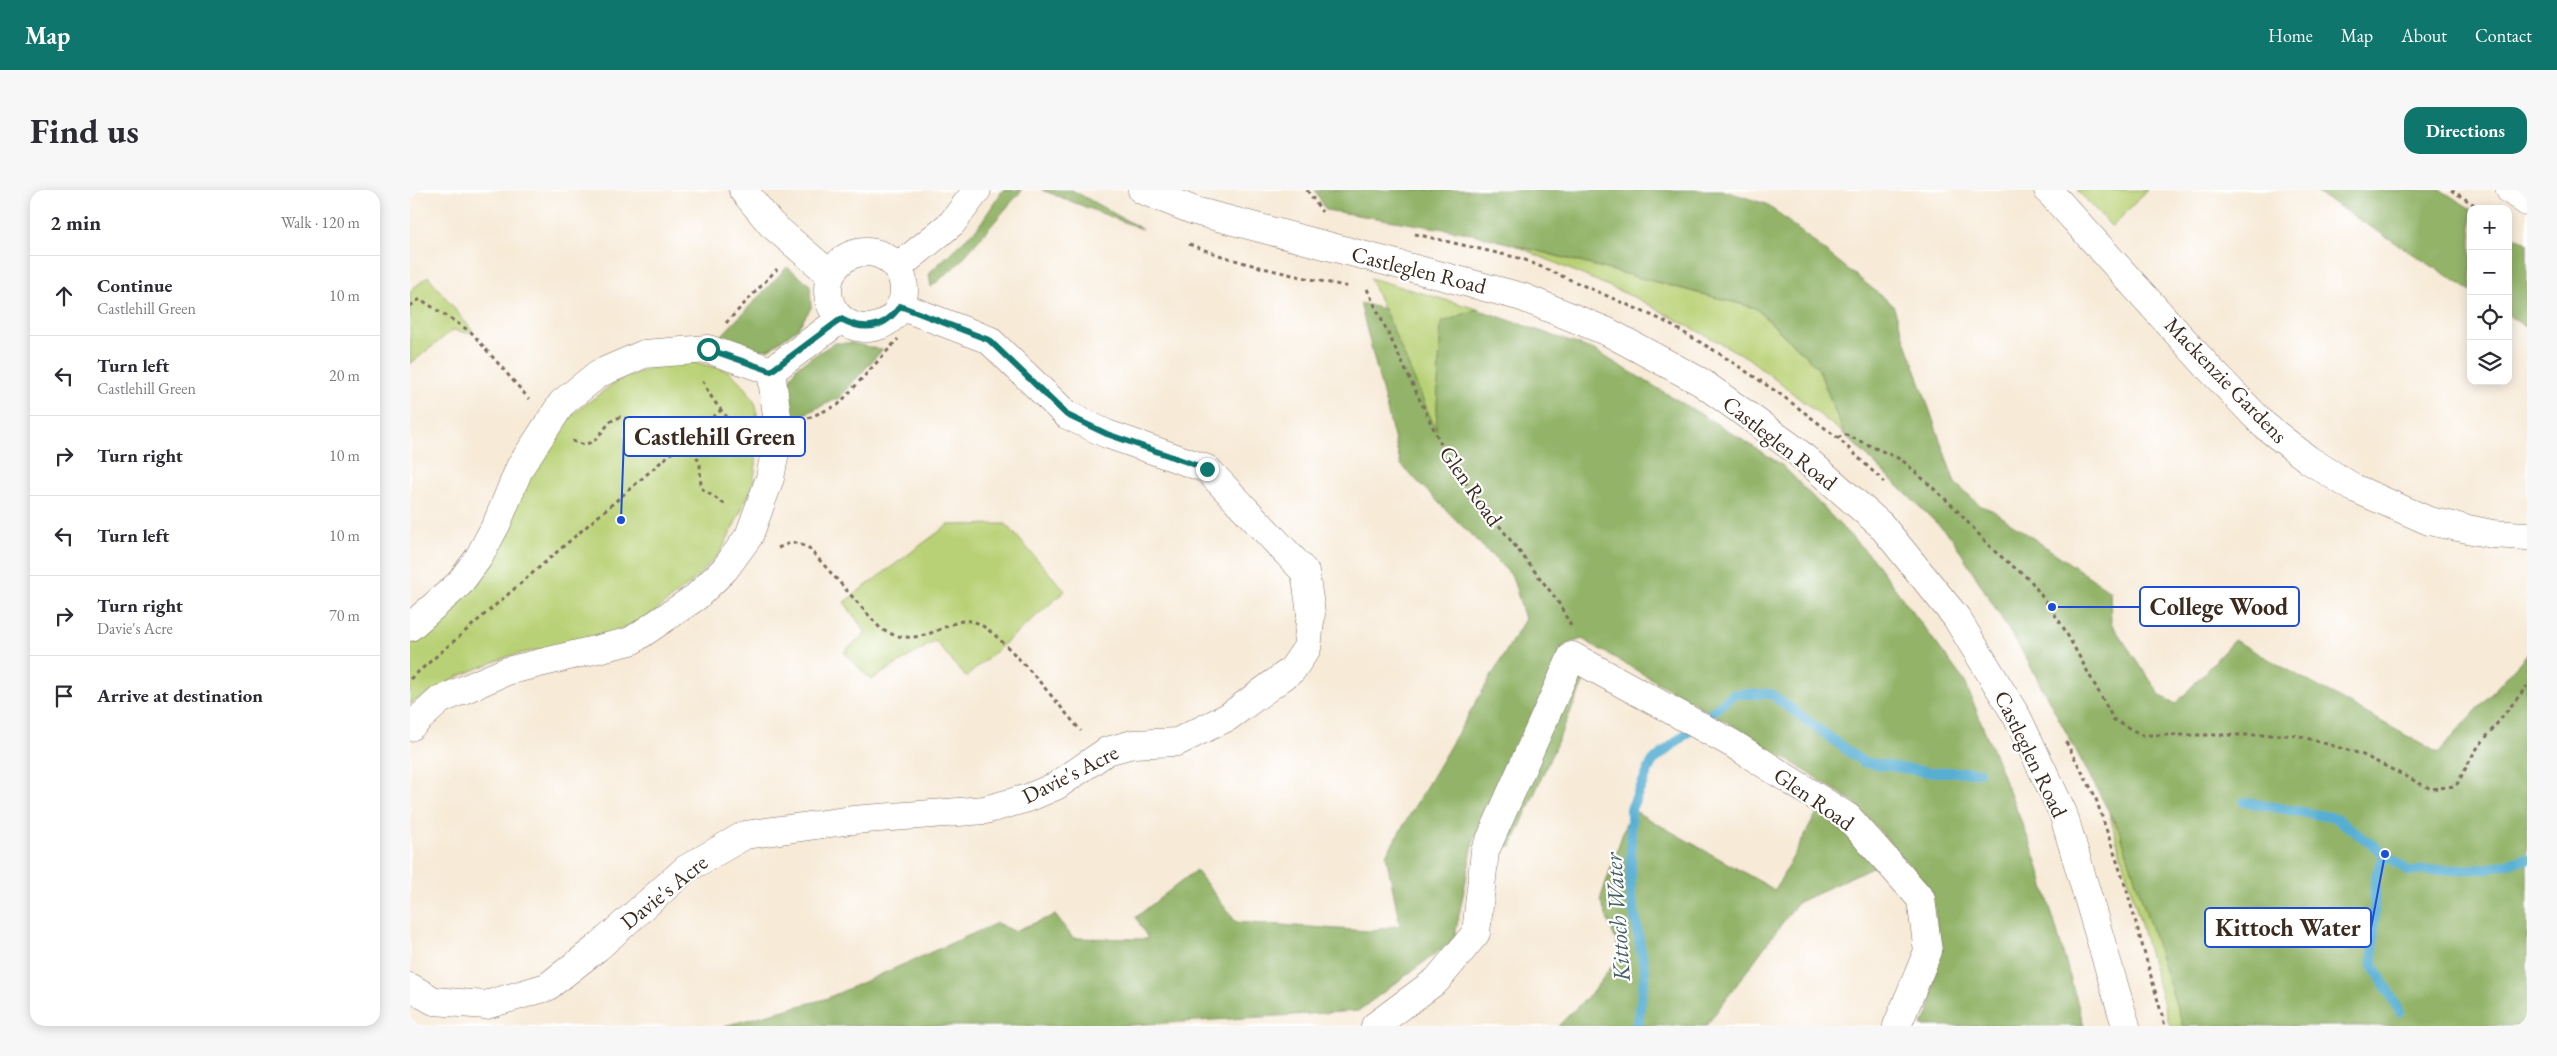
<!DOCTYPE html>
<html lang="en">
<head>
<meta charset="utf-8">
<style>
	body { margin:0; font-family:"EB Garamond",serif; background:#f7f7f7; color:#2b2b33 }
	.controls { position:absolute; right:15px; top:15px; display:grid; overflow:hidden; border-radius:10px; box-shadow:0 2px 12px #0003 }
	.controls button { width:45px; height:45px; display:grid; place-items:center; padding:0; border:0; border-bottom:1px solid #e1e1e2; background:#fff; color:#2b2b33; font:25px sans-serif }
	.stop { position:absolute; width:15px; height:15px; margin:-11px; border:4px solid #0f766e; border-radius:50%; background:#fff }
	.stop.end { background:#0f766e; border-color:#fff; box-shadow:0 1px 5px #0008 }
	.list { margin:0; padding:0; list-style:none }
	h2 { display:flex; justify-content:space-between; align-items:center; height:65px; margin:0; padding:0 20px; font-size:21px }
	h2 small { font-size:16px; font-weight:400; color:#7c7c81 }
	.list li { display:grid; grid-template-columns:32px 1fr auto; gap:15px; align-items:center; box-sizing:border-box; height:80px; padding:0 20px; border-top:1px solid #e1e1e2 }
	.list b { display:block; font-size:19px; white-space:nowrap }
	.list p { margin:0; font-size:16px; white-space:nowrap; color:#7c7c81 }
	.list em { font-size:16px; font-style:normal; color:#7c7c81 }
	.icon { flex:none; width:28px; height:28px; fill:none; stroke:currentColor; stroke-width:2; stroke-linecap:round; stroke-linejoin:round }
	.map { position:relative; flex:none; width:2117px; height:836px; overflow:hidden; border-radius:15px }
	header { display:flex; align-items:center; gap:30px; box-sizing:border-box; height:70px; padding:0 25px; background:#0f766e; color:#fff }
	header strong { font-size:24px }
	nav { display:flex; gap:28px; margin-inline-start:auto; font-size:18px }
	.intro { display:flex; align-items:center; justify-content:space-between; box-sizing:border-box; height:120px; padding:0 30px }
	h1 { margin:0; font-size:35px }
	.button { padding:12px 22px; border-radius:15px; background:#0f766e; color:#fff; font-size:18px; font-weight:700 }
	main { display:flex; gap:30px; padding:0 30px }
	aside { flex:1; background:#fff; border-radius:15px; box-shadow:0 2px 12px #0003 }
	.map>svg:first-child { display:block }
	.green { fill:#b9d176; stroke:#7a7e4a }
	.forest { fill:#92b367; stroke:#666e42 }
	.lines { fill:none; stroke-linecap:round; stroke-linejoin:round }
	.stream { stroke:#56afd3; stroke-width:10 }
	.street-casing { stroke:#7d6d5f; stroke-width:29 }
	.secondary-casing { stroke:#7d6d5f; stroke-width:29 }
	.path { stroke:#7d6d5f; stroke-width:3; stroke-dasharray:4 4; stroke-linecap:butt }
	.street { stroke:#fff; stroke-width:28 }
	.secondary { stroke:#fff; stroke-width:28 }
	.route { stroke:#0f766e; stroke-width:6 }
	.labels { text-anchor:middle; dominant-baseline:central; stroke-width:4.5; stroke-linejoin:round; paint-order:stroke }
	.street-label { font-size:22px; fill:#3b2a1e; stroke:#fff }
	.water-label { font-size:24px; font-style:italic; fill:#465f66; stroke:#fff }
	.leader { fill:none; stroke:#1d4ed8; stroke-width:2 }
	.callout-dot { fill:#1d4ed8; stroke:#fff; stroke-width:2 }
	.callout { fill:#fff; stroke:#1d4ed8; stroke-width:2 }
	.callout-label { font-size:24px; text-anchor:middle; font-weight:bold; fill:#3b2a1e }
</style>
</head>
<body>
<header>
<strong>Map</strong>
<nav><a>Home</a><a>Map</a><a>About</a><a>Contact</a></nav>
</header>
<div class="intro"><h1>Find us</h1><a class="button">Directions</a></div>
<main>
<aside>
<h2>2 min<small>Walk · 120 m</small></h2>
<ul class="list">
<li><svg class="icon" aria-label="ahead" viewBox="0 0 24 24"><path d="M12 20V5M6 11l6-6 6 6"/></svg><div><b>Continue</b><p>Castlehill Green</p></div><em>10 m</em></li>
<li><svg class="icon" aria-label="left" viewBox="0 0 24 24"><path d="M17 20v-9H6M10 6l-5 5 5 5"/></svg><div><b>Turn left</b><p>Castlehill Green</p></div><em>20 m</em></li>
<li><svg class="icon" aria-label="right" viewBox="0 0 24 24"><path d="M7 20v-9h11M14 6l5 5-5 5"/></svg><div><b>Turn right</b></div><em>10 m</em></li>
<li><svg class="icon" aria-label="left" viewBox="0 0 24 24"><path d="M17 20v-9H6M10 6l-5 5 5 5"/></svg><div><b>Turn left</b></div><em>10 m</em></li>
<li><svg class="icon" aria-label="right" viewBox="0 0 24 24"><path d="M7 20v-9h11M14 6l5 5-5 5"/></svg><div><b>Turn right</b><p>Davie's Acre</p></div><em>70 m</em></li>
<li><svg class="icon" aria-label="arrive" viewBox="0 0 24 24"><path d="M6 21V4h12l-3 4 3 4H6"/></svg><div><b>Arrive at destination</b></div></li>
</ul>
</aside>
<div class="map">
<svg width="2117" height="836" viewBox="0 0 2117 836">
	<rect width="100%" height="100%" fill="#fff"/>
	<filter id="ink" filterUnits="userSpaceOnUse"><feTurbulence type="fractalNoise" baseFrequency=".02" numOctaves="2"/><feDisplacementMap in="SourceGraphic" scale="10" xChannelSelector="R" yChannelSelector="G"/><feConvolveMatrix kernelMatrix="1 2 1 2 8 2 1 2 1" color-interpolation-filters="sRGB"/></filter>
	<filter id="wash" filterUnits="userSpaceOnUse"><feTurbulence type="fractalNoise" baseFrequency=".0096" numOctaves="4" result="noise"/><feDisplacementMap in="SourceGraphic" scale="20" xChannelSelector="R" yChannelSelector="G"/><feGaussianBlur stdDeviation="1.12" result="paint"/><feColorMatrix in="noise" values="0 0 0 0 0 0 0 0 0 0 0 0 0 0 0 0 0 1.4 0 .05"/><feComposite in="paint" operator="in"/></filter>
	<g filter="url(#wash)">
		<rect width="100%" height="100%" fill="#f7ead7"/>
		<path class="green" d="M 1667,0 L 1737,0 L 1702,37 Z
			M 1104,55 L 1345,118 L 1408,178 L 1434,244 L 1338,168 L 1228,109 Z
			M 18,86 L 62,140 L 58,143 L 43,140 L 0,174 L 0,101 Z
			M 960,88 L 1067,119 L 1031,133 L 1026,241 Z
			M 280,171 L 319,181 L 336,198 L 346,215 L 349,251 L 343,296 L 311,362 L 282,392 L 243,423 L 201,445 L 99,466 L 49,486 L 0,514 L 0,451 L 69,392 L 110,298 L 147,242 L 164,223 L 207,191 L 251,174 Z
			M 596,334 L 655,401 L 556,487 L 525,451 L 461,490 L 434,462 L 456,443 L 434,412 L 538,335 Z
			M 1699,623 L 1710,642 L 1773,836 L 1760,836 Z"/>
		<path class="forest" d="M 593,0 L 612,0 L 548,74 L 521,97 L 519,83 L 568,37 Z
			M 632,0 L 662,0 L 732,39 Z
			M 905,0 L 1312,0 L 1356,14 L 1483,115 L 1545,293 L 1571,316 L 1582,320 L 1700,401 L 1701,433 L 1751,506 L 1766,514 L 1824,450 L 2028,563 L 2117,464 L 2117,836 L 1773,836 L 1710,642 L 1616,468 L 1542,348 L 1434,244 L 1408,178 L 1346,118 L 1059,43 L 916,20 Z
			M 1903,0 L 2031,0 L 2061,19 L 2061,101 Z
			M 2098,42 L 2117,53 L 2117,138 L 2098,125 Z
			M 377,77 L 400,95 L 401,118 L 388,138 L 359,159 L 343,161 L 311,146 Z
			M 950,113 L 974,119 L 1026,240 L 1031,133 L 1067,119 L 1184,160 L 1317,240 L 1372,275 L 1463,369 L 1555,492 L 1626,668 L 1674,836 L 1511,836 L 1518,825 L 1530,758 L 1522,701 L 1444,612 L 1329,539 L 1172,449 L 1150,457 L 1186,477 L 1175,489 L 1101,657 L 1065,645 L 1044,750 L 948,821 L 706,836 L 314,836 L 415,809 L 587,733 L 604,741 L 645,725 L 663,748 L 738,749 L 726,727 L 786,680 L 826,732 L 958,741 L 990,735 L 976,665 L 1115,429 L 1102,386 L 991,275 Z
			M 424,153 L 442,153 L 472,160 L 429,208 L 381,230 L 377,194 L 387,177 Z
			M 1410,617 L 1468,674 L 1387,713 L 1296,836 L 1148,836 L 1184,800 L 1211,764 L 1190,710 L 1221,619 L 1365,700 Z"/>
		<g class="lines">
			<path class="stream" d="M 1834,612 L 1926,628 L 1998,681 L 2074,679 L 2117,669
				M 1975,664 L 1965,688 L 1963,775 L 1990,822
				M 1225,836 L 1228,833 L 1235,782 L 1221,704 L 1221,619 L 1242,572 L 1324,504 L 1361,504 L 1453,572 L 1518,582 L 1569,582"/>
		</g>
	</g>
	<g filter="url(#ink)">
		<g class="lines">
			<defs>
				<path id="street" d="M 333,0 L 361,34 L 421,85
					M 1638,0 L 1798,177 L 1854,235 L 1899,270 L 1944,298 L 2019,331 L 2082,344 L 2117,346
					M418 100a38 38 0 1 1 76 0a38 38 0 1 1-76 0Z
					M 487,78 L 542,33 L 567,0
					M 0,437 L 49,394 L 69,367 L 87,333 L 110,277 L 152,213 L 188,184 L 234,164 L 298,159 L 361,181 L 431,129
					M 0,537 L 30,510 L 97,481 L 221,451 L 286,407 L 315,379 L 339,346 L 360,288 L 369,241 L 361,181
					M 0,797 L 24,811 L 76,815 L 137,797 L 187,758 L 276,679 L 335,645 L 442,630 L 575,620 L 618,608 L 646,596 L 697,561 L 723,554 L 767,552 L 818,527 L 882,480 L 897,458 L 901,423 L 895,382 L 797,279 L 697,244 L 657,225 L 579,150 L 490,116
					M 965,836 L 1027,790 L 1066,743 L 1075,661 L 1162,466 L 1323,554 L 1438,627 L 1511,709 L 1518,761 L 1487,836"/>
				<path id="secondary" d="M 732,0 L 785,21 L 1112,107 L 1198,142 L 1291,192 L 1384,259 L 1471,335 L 1546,427 L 1607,527 L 1653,623 L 1716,836
					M 2100,0 L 2117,12"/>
			</defs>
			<use href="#street" class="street-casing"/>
			<use href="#secondary" class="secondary-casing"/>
			<path class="path" d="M 897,0 L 912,22
				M 2041,0 L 2071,19
				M 1005,44 L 1113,69 L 1252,130 L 1307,162 L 1370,204 L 1428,248 L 1474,292
				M 779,54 C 831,75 885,86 940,97
				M 957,99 L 1039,271 L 1147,410 L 1161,436
				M 0,116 L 10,109 L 61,142 L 119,209
				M 316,133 L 367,79
				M 293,191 C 299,206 320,237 337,240
				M 398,228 L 428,215 L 488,149
				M 1428,248 L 1434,244 L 1492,270 L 1544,317 L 1583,360 L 1621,391 L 1652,435 L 1704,530 L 1732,545 L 1886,545 L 1951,564 L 2021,599 L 2046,596 L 2065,561 L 2117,496
				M 162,251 L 175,255 L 185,250 L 201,231 L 210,227 L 239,234 L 249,232 L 262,238 L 286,265 L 290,275 L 291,298 L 316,315
				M 368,358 L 382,352 L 398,357 L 471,439 C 514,464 540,423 565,432 C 591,441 651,518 671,541
				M 0,489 L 310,221
				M 1656,552 L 1685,606 L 1717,701 L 1755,836"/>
			<use href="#street" class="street"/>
			<use href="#secondary" class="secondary"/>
		</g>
	</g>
	<g class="lines" filter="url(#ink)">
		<path class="route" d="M 298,159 L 361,181 L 431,129 C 455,142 475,138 490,116 L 579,150 L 657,225 L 697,244 L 797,279"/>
	</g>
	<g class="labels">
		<g class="street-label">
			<text transform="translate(1009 80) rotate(14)">Castleglen Road</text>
			<text transform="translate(1816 190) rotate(46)">Mackenzie Gardens</text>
			<text transform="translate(1370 253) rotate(38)">Castleglen Road</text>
			<text transform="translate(1061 296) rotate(55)">Glen Road</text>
			<text transform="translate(1621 564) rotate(64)">Castleglen Road</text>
			<text transform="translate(660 584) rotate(-27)">Davie's Acre</text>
			<text transform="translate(1404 609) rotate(35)">Glen Road</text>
			<text transform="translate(254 702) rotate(-39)">Davie's Acre</text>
		</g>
		<g class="water-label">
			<text transform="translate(1207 727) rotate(-94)">Kittoch Water</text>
		</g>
	</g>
	<path class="leader" d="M211 330L214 246M1642 417L1730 417M1975 664L1961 738"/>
	<g class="callout-dot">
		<circle cx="211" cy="330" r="5"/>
		<circle cx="1642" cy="417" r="5"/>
		<circle cx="1975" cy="664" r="5"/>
	</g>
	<g class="callout">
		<rect x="214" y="227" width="181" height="39" rx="5"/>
		<rect x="1730" y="397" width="159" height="39" rx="5"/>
		<rect x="1795" y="718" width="166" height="39" rx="5"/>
	</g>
	<g class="callout-label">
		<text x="305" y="255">Castlehill Green</text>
		<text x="1809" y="425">College Wood</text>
		<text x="1878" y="746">Kittoch Water</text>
	</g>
</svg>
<div class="controls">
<button>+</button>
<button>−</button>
<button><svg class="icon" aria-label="locate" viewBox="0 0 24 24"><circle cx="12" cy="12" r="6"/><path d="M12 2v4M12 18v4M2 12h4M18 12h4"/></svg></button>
<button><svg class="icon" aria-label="layers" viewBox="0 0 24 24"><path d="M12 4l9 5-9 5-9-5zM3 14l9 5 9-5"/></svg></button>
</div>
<div class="stop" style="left:298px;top:159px"></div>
<div class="stop end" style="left:797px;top:279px"></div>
</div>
</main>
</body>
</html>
